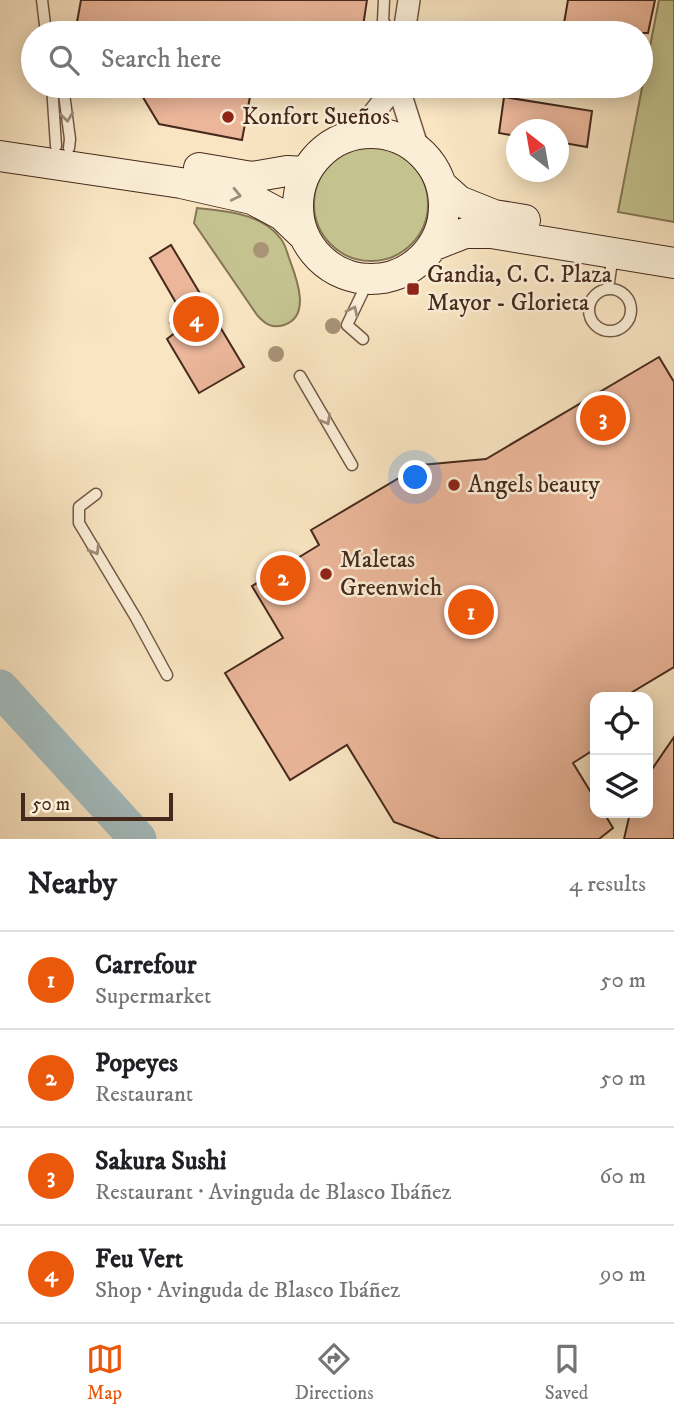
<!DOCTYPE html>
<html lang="en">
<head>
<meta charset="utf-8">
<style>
	body { margin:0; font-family:"IM FELL DW Pica",serif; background:#f2f2f2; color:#202124 }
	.controls { position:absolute; right:21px; bottom:21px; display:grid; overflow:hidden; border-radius:14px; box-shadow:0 4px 18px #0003 }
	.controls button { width:63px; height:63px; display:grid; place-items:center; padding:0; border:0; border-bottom:2px solid #e0e0e0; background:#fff; color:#202124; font:35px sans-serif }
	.compass { position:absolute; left:506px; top:119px; width:63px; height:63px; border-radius:50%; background:#fff; box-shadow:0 4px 18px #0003; rotate:329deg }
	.scale { position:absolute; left:21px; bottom:18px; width:152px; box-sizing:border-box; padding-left:7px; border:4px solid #46291d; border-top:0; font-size:19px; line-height:24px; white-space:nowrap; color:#46291d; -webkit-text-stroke:5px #fbeed7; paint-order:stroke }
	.you { position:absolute; left:416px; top:478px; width:24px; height:24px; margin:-18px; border:5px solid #fff; border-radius:50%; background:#1a73e8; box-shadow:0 0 0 10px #1a73e833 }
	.badge { display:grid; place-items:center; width:46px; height:46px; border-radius:50%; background:#ea580c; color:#fff; font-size:23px; font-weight:700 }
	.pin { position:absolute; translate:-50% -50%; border:4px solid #fff; box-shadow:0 2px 7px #0006 }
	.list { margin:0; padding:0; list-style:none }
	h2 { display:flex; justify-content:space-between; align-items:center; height:91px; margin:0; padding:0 28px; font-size:30px }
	h2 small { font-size:23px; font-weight:400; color:#757577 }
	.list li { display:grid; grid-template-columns:46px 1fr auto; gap:21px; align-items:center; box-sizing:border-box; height:98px; padding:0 28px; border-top:2px solid #e0e0e0 }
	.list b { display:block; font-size:26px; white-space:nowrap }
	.list p { margin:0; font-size:23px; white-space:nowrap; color:#757577 }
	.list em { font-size:23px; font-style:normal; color:#757577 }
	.icon { flex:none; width:38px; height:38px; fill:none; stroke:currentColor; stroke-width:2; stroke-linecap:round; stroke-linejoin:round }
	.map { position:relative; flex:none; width:674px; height:839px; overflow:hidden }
	.search { position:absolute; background:#fff; box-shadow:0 4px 18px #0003; left:21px; right:21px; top:21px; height:77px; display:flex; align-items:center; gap:18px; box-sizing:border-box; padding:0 24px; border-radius:38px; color:#757577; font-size:26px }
	.sheet { height:483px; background:#fff }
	nav { display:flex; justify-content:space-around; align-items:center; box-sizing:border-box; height:98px; border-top:2px solid #e0e0e0; background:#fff; font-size:19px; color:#757577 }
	nav a { display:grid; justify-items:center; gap:4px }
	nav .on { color:#ea580c }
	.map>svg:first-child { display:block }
	.green { fill:#c4c38f; stroke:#857656; stroke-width:2 }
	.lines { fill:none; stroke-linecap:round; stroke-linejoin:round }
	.river { stroke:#a3bcbe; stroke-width:37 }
	.building { fill:#ebb69a; stroke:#46291d; stroke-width:2 }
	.lane-casing { stroke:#735846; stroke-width:13 }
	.street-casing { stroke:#735846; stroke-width:24 }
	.secondary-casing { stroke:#46291d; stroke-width:32 }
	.lane { stroke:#fbeed7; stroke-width:10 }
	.street { stroke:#fbeed7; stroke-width:21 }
	.secondary { stroke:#fbeed7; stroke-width:30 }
	.tree { fill:#a89377 }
	.oneway { stroke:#a08c7a }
	.poi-dot { fill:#8f2418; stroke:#fbeed7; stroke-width:2.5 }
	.labels { text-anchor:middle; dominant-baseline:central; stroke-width:5; stroke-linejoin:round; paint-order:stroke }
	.poi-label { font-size:24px; fill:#46291d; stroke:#fbeed7; text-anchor:start }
</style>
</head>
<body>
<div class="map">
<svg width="674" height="839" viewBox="0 0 674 839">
	<rect width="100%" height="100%" fill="#f9e5c2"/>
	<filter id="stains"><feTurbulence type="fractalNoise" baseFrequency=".00286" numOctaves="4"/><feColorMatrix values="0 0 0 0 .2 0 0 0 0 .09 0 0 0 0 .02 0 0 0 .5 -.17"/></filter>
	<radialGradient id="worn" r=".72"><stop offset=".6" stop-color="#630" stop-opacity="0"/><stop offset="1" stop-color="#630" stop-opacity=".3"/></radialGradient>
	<path class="green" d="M 659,0 L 674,0 L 674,222 L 618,212 Z
		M314 204a57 57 0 1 1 114 0a57 57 0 1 1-114 0Z
		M 197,208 C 222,211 248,212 269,227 C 273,230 278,235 281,239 C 285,244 287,252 289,258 C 296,277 312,316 284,325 C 272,329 265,324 257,315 L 194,223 Z"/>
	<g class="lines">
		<path class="river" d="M 0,688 L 138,839"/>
	</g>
	<path class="building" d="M 81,0 L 367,0 L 362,33 L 75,33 Z
		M 568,0 L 655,0 L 648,33 L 589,33 L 563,29 Z
		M 147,86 L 252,86 L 242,140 L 159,124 L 141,94 Z
		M 504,97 L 592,111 L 587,147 L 558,142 L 558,130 L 516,130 L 516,136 L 499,133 Z
		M 171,245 L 244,367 L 199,393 L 167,339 L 176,332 L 170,323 L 183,315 L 150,258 Z
		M 659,357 L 674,382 L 674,667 L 624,697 L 595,697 L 595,749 L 573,763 L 595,799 L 595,813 L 604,813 L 613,828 L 599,839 L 440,839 L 394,822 L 347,745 L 290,780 L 225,673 L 283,638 L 252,586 L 319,545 L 311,530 L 421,465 L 486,459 Z
		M 674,737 L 674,839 L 624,839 L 630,813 L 648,813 L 648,775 Z"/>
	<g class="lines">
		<defs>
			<path id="lane" d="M 42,0 L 46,33
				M 384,0 L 383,21 L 392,33
				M 56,32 L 56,33
				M 52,86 L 56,146
				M 63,86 L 70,139 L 69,148
				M 608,289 L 613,254
				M589 310a21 21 0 1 1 42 0a21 21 0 1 1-42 0Z
				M 363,339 L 347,325 L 369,279
				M 300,376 L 352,465
				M 96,494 L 79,507 L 79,523 L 136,618 L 167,675"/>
			<path id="street" d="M 404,33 L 409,0
				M 398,86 L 418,149
				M 358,134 L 395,86"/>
			<path id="secondary" d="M298 206a73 73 0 1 1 146 0a73 73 0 1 1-146 0Z
				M 0,156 L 181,183 L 252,199 L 282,215 L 304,236
				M 199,168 L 252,177 L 287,171 L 305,172
				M 441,185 L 459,201 L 494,215 L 525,220
				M 432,246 L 465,233 L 491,233 L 674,263"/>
		</defs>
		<use href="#lane" class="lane-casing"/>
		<use href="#street" class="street-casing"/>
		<use href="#secondary" class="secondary-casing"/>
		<use href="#lane" class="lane"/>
		<use href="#street" class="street"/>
		<use href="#secondary" class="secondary"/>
	</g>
	<g class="tree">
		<circle cx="261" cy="250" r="8"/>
		<circle cx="333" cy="326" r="8"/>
		<circle cx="276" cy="354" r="8"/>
	</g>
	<defs><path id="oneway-chevron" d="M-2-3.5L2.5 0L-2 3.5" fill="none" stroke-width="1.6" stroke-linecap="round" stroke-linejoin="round" transform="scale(1.75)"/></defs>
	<g class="oneway">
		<use href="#oneway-chevron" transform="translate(67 117) rotate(83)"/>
		<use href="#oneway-chevron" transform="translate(236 195) rotate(13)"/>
		<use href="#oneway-chevron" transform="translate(353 311) rotate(-64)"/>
		<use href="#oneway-chevron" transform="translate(326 420) rotate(60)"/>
		<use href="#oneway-chevron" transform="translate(95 550) rotate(59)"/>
	</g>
	<g class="poi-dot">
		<circle cx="228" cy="117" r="7"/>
		<rect x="406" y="282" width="14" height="14" rx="3.5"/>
		<circle cx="454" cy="485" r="7"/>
		<circle cx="326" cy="574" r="7"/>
	</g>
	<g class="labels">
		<g class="poi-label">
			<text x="242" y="117">Konfort Sueños</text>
			<text x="427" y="275">Gandia, C. C. Plaza<tspan x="427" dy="28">Mayor - Glorieta</tspan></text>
			<text x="468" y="485">Angels beauty</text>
			<text x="340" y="560">Maletas<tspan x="340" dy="28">Greenwich</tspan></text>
		</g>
	</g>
	<rect width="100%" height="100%" filter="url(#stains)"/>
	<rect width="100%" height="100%" fill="url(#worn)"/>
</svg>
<div class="controls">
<button><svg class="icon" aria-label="locate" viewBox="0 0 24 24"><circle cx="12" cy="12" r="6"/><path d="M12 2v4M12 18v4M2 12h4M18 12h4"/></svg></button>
<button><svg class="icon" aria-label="layers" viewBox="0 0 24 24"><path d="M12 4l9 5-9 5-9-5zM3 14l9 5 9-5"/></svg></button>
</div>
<svg class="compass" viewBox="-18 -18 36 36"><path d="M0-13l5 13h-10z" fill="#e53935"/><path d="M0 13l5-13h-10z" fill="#757577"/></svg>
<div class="scale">50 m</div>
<div class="you"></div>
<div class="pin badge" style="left:471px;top:612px">1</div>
<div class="pin badge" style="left:283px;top:578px">2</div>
<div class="pin badge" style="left:603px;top:418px">3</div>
<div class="pin badge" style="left:196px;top:319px">4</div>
<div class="search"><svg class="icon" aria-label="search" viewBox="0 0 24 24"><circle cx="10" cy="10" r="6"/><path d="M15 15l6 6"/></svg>Search here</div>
</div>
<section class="sheet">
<h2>Nearby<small>4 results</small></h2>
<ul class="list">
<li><span class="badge">1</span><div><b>Carrefour</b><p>Supermarket</p></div><em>50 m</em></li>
<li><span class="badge">2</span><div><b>Popeyes</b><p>Restaurant</p></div><em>50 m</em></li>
<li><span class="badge">3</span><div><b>Sakura Sushi</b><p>Restaurant · Avinguda de Blasco Ibáñez</p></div><em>60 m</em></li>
<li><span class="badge">4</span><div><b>Feu Vert</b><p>Shop · Avinguda de Blasco Ibáñez</p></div><em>90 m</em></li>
</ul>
</section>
<nav>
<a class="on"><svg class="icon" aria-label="map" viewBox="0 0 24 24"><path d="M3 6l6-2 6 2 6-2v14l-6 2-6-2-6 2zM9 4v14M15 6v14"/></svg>Map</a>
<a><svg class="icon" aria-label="directions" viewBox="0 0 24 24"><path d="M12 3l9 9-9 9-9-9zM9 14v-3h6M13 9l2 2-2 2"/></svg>Directions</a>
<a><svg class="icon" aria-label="saved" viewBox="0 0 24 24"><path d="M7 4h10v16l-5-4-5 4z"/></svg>Saved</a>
</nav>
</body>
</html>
